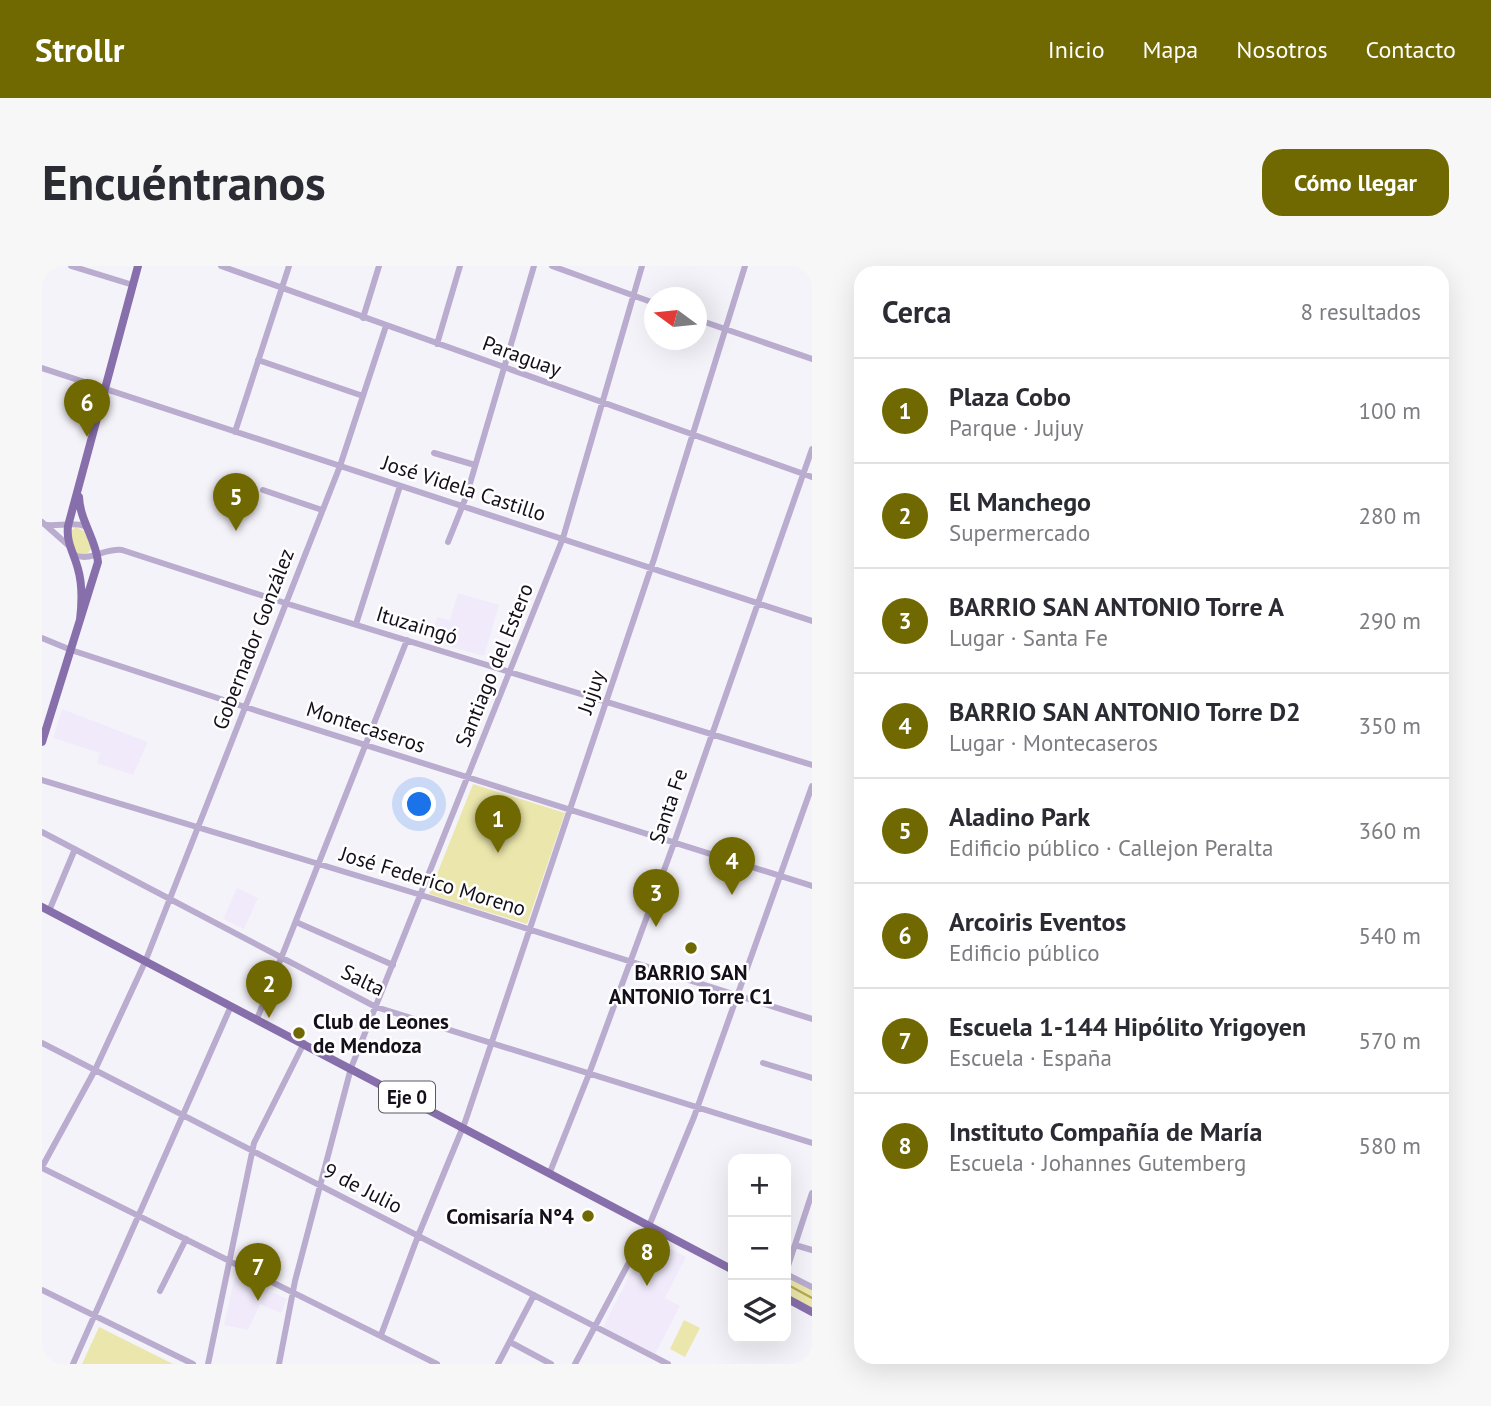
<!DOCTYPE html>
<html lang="es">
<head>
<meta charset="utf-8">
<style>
	body { margin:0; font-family:"PT Sans",sans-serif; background:#f7f7f7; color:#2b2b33 }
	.controls { position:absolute; right:21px; bottom:21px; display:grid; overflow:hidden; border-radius:14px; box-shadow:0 7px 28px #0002 }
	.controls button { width:63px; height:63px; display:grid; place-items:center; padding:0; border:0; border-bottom:2px solid #e1e1e2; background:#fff; color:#2b2b33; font:35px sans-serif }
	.compass { position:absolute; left:602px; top:21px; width:63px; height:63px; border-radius:50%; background:#fff; box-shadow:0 7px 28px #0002; rotate:285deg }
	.you { position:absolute; left:378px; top:539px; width:24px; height:24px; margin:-18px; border:5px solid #fff; border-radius:50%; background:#1a73e8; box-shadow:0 0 0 10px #1a73e833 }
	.badge { display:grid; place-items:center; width:46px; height:46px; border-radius:50%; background:#706800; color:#fff; font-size:23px; font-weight:700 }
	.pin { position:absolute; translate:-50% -58px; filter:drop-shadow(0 2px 4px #0008) }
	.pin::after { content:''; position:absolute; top:37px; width:24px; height:21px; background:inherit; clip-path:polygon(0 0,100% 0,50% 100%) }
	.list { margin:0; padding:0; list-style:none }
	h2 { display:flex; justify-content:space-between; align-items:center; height:91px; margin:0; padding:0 28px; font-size:30px }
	h2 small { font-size:23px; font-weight:400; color:#7c7c81 }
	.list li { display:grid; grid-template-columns:46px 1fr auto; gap:21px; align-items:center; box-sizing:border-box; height:105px; padding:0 28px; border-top:2px solid #e1e1e2 }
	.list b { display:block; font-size:26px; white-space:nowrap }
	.list p { margin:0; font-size:23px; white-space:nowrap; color:#7c7c81 }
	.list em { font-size:23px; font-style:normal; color:#7c7c81 }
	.icon { flex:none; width:38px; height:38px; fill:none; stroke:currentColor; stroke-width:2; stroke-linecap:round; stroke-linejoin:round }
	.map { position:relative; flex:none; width:770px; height:1098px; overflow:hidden; border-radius:21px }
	header { display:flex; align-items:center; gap:42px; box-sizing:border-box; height:98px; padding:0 35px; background:#706800; color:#fff }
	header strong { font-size:33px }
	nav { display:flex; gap:38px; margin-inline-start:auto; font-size:24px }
	.intro { display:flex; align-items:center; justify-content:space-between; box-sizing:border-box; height:168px; padding:0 42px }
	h1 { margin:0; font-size:49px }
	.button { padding:18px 32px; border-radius:21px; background:#706800; color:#fff; font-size:24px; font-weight:700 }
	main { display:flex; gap:42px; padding:0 42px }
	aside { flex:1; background:#fff; border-radius:21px; box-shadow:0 7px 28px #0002 }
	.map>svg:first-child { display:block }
	.built { fill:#f0eafa }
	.green { fill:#ebe6ab }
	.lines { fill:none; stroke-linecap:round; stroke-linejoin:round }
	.stream { stroke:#b1a94e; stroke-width:2 }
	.minor { stroke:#b9accf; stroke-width:6 }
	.major { stroke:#876fac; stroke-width:8 }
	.poi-dot { fill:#706800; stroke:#fff; stroke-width:2.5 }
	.labels { text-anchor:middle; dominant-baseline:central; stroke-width:5; stroke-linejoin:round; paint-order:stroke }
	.shield { fill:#fff; stroke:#5a575f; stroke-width:2 }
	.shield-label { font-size:19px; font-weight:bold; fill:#140f1a }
	.street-label { font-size:21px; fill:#140f1a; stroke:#fff }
	.poi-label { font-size:21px; font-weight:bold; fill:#140f1a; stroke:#fff }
</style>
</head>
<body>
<header>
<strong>Strollr</strong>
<nav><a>Inicio</a><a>Mapa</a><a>Nosotros</a><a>Contacto</a></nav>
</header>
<div class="intro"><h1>Encuéntranos</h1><a class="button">Cómo llegar</a></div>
<main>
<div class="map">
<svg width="770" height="1098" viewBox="0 0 770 1098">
	<rect width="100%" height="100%" fill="#f5f3fa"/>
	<path class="built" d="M 416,327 L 457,339 L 442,390 L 388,375 L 395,351 L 408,354 Z
		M 20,443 L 106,476 L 91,509 L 55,497 L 58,487 L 11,472 Z
		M 195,622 L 216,632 L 202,663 L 181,653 Z
		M 607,972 L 644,991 L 623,1032 L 638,1040 L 613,1088 L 561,1061 Z
		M 193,1010 L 245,1033 L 239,1047 L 218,1038 L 206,1064 L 182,1059 Z"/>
	<path class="green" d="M 34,261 L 42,265 L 50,282 L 44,289 L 34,287 L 28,275 L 29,265 Z
		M 431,518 L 523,547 L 485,658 L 387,628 Z
		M 744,1008 L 770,1021 L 770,1046 L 744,1032 Z
		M 642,1054 L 658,1062 L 643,1091 L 628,1083 Z
		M 57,1061 L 131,1098 L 40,1098 Z"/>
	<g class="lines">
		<path class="stream" d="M 748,1020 L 770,1032"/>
		<path class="minor" d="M 29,0 L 91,19
			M 179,0 L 770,211
			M 510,0 L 612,37
			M 321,52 L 337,0
			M 654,53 L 770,93
			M 395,78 L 418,0
			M 216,94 L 321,130
			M 0,102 L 770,355
			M 193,166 L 247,0
			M 392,187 L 433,199
			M 221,224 L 280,244
			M 0,256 L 26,279
			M 5,259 C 17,260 32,256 42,260
			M 406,276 L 424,231 L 492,0
			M 31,288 C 47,297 61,282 80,284 L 243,337 L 770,499
			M 314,358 L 358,220
			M 0,372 L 29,384 L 203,441 L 770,620
			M 0,514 L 379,629 L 770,753
			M 0,566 L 334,741 L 770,877
			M 7,645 L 33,583
			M 254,656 L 351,699
			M 215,753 L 365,374
			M 0,777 L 626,1098
			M 721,797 L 770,812
			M 0,901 L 53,804 L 103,696 L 298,200 L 344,60
			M 0,902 L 395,1098
			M 508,906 L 547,808 L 632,577 L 770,183
			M 753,979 L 770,984
			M 744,1006 L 770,927
			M 744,1008 L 770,1021
			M 0,1024 L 151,1098
			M 118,1025 L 144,973
			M 339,1069 L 376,970 L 423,856 L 612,293 L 703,0
			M 468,1076 L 509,1098
			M 31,1098 L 189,740
			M 166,1098 L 212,877 L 262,777
			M 237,1098 L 253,1015 L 309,802 L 521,272 L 600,0
			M 456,1098 L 492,1029
			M 533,1098 L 609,955 L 652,851 L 770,520"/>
		<path class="major" d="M 38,354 C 40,337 41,320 36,303 C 32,287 24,277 26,260 L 96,0
			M 0,476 L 56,296 C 54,273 38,255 37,231
			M 0,641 L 691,1004
			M 744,1032 L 770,1046"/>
	</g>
	<g class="poi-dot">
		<circle cx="649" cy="682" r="7"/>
		<circle cx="257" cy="767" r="7"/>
		<circle cx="546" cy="950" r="7"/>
	</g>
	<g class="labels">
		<rect class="shield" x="337" y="815.5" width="56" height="31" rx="5"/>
		<g class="shield-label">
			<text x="365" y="831">Eje 0</text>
		</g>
		<g class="street-label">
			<text transform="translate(480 90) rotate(20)">Paraguay</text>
			<text transform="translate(422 222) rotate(18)">José Videla Castillo</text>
			<text transform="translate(375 359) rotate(17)">Ituzaingó</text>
			<text transform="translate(211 373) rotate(-69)">Gobernador González</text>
			<text transform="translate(452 399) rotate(-68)">Santiago del Estero</text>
			<text transform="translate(549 426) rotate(-71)">Jujuy</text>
			<text transform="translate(324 461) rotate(18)">Montecaseros</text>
			<text transform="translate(626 540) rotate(-71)">Santa Fe</text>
			<text transform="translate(391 615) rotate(17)">José Federico Moreno</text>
			<text transform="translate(321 714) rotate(26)">Salta</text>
			<text transform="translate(321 922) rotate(27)">9 de Julio</text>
		</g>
		<g class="poi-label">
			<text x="649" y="706">BARRIO SAN<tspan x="649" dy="24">ANTONIO Torre C1</tspan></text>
			<text x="271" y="755" text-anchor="start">Club de Leones<tspan x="271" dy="24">de Mendoza</tspan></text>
			<text x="532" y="950" text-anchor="end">Comisaría N°4</text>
		</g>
	</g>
</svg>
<div class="controls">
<button>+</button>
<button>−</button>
<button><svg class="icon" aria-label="layers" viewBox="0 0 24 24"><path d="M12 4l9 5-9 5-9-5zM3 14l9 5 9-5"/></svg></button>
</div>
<svg class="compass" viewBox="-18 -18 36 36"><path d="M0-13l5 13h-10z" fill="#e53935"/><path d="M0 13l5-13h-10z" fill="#7c7c81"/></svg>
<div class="you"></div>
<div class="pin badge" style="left:456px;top:587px">1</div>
<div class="pin badge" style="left:227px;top:752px">2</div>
<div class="pin badge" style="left:614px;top:661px">3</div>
<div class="pin badge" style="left:690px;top:629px">4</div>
<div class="pin badge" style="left:194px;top:265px">5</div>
<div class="pin badge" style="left:45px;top:171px">6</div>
<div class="pin badge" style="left:216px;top:1035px">7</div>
<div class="pin badge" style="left:605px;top:1020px">8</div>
</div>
<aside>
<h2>Cerca<small>8 resultados</small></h2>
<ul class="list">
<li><span class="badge">1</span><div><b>Plaza Cobo</b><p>Parque · Jujuy</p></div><em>100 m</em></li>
<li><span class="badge">2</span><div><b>El Manchego</b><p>Supermercado</p></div><em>280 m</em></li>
<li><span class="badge">3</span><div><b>BARRIO SAN ANTONIO Torre A</b><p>Lugar · Santa Fe</p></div><em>290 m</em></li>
<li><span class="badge">4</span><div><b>BARRIO SAN ANTONIO Torre D2</b><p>Lugar · Montecaseros</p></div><em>350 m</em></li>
<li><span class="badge">5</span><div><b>Aladino Park</b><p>Edificio público · Callejon Peralta</p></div><em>360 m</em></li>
<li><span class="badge">6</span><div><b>Arcoiris Eventos</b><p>Edificio público</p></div><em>540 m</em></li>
<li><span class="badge">7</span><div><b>Escuela 1-144 Hipólito Yrigoyen</b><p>Escuela · España</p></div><em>570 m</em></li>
<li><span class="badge">8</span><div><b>Instituto Compañía de María</b><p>Escuela · Johannes Gutemberg</p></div><em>580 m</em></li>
</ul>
</aside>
</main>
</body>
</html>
